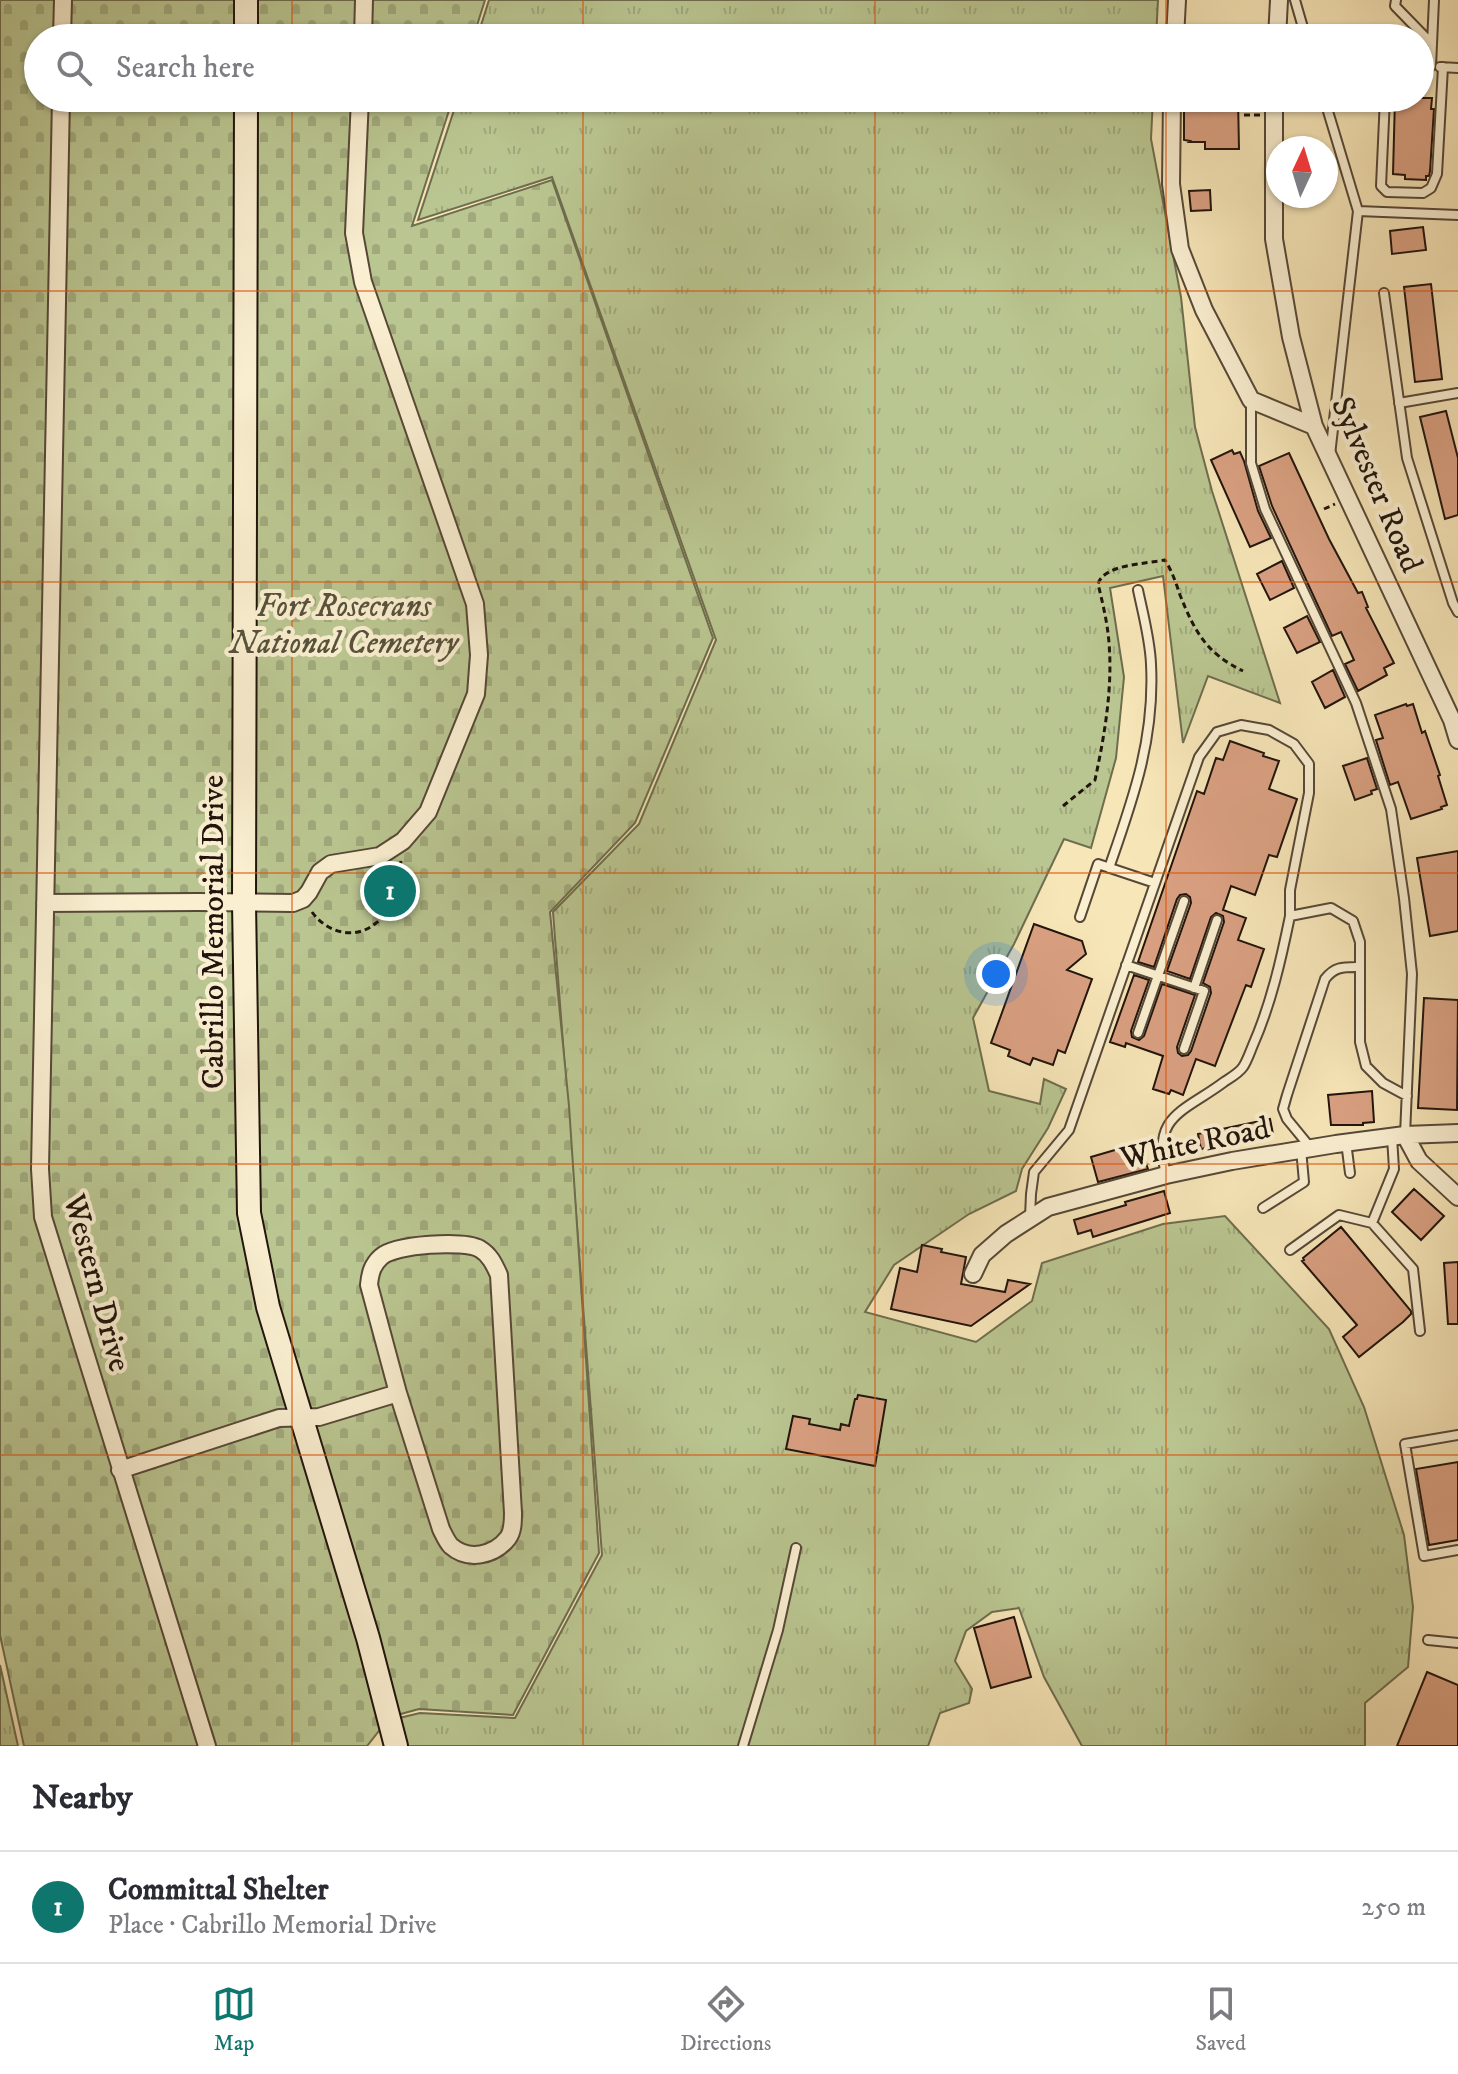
<!DOCTYPE html>
<html lang="en">
<head>
<meta charset="utf-8">
<style>
	body { margin:0; font-family:"IM FELL DW Pica",serif; background:#f2f2f3; color:#2b2b33 }
	.compass { position:absolute; left:1266px; top:136px; width:72px; height:72px; border-radius:50%; background:#fff; box-shadow:0 2px 6px #0004; rotate:4deg }
	.you { position:absolute; left:996px; top:974px; width:28px; height:28px; margin:-20px; border:6px solid #fff; border-radius:50%; background:#1a73e8; box-shadow:0 0 0 12px #1a73e833 }
	.badge { display:grid; place-items:center; width:52px; height:52px; border-radius:50%; background:#0f766e; color:#fff; font-size:26px; font-weight:700 }
	.pin { position:absolute; translate:-50% -50%; border:4px solid #fff; box-shadow:0 2px 8px #0006 }
	.list { margin:0; padding:0; list-style:none }
	h2 { display:flex; justify-content:space-between; align-items:center; height:104px; margin:0; padding:0 32px; font-size:34px }
	h2 small { font-size:26px; font-weight:400; color:#7c7c81 }
	.list li { display:grid; grid-template-columns:52px 1fr auto; gap:24px; align-items:center; box-sizing:border-box; height:112px; padding:0 32px; border-top:2px solid #e1e1e2 }
	.list b { display:block; font-size:30px; white-space:nowrap }
	.list p { margin:0; font-size:26px; white-space:nowrap; color:#7c7c81 }
	.list em { font-size:26px; font-style:normal; color:#7c7c81 }
	.icon { flex:none; width:44px; height:44px; fill:none; stroke:currentColor; stroke-width:2; stroke-linecap:round; stroke-linejoin:round }
	.map { position:relative; flex:none; width:1458px; height:1746px; overflow:hidden }
	.search { position:absolute; background:#fff; box-shadow:0 2px 6px #0004; left:24px; right:24px; top:24px; height:88px; display:flex; align-items:center; gap:20px; box-sizing:border-box; padding:0 28px; border-radius:44px; color:#7c7c81; font-size:30px }
	.sheet { height:216px; background:#fff }
	nav { display:flex; justify-content:space-around; align-items:center; box-sizing:border-box; height:112px; border-top:2px solid #e1e1e2; background:#fff; font-size:22px; color:#7c7c81 }
	nav a { display:grid; justify-items:center; gap:4px }
	nav .on { color:#0f766e }
	.map>svg:first-child { display:block }
	.grass { fill:url(#grass-tufts); stroke:#6e6d4e; stroke-width:2 }
	.cemetery { fill:url(#cemetery-stones); stroke:#6e6d4e; stroke-width:2 }
	.building { fill:#d9a081; stroke:#21140c; stroke-width:2 }
	.lines { fill:none; stroke-linecap:round; stroke-linejoin:round }
	.lane-casing { stroke:#564837; stroke-width:12 }
	.street-casing { stroke:#564837; stroke-width:20 }
	.secondary-casing { stroke:#21140c; stroke-width:26 }
	.path { stroke:#21140c; stroke-width:3; stroke-dasharray:6 4; stroke-linecap:butt }
	.lane { stroke:#faefd1; stroke-width:8 }
	.street { stroke:#faefd1; stroke-width:16 }
	.secondary { stroke:#faefd1; stroke-width:22 }
	.grid { fill:none; stroke:#de560c; stroke-width:2; stroke-opacity:0.55 }
	.labels { text-anchor:middle; dominant-baseline:central; stroke-width:8; stroke-linejoin:round; paint-order:stroke }
	.street-label { font-size:32px; fill:#21140c; stroke:#faefd1 }
	.park-label { font-size:32px; font-style:italic; fill:#57523b; stroke:#faefd1 }
</style>
</head>
<body>
<div class="map">
<svg width="1458" height="1746" viewBox="0 0 1458 1746">
	<defs>
		<pattern id="grass-tufts" width="24" height="20" patternUnits="userSpaceOnUse" patternTransform="scale(2)"><rect width="24" height="20" fill="#bac691"/><path d="M3 7l-1-3M5 7V3M7 7l1-3M15 17l-1-3M17 17v-4M19 17l1-3" fill="none" stroke="#a0a97c"/></pattern>
		<pattern id="cemetery-stones" width="16" height="16" patternUnits="userSpaceOnUse" patternTransform="scale(2)"><rect width="16" height="16" fill="#bac691"/><path d="M2 7V4a2 2 0 0 1 4 0v3zM10 15v-3a2 2 0 0 1 4 0v3z" fill="#a0a97c"/></pattern>
	</defs>
	<rect width="100%" height="100%" fill="#f7e6b8"/>
	<filter id="stains"><feTurbulence type="fractalNoise" baseFrequency=".0025" numOctaves="4"/><feColorMatrix values="0 0 0 0 .2 0 0 0 0 .09 0 0 0 0 .02 0 0 0 .5 -.17"/></filter>
	<radialGradient id="worn" r=".72"><stop offset=".6" stop-color="#630" stop-opacity="0"/><stop offset="1" stop-color="#630" stop-opacity=".3"/></radialGradient>
	<path class="grass" d="M 489,0 L 1158,0 L 1156,38 L 477,38 Z
		M 458,98 L 1153,98 L 1151,139 L 1181,297 L 1195,427 L 1212,491 L 1280,703 L 1208,676 L 1183,743 L 1163,576 L 1110,588 L 1124,677 L 1116,758 L 1091,848 L 1064,839 L 1014,944 L 973,1018 L 989,1091 L 1040,1104 L 1044,1079 L 1066,1089 L 1048,1128 L 1022,1169 L 1016,1191 L 969,1214 L 894,1265 L 865,1312 L 976,1342 L 1032,1301 L 1042,1263 L 1163,1224 L 1225,1216 L 1329,1329 L 1364,1407 L 1404,1535 L 1413,1607 L 1408,1667 L 1365,1703 L 1365,1746 L 1082,1746 L 1044,1677 L 1019,1608 L 992,1612 L 966,1631 L 955,1661 L 972,1689 L 969,1703 L 940,1713 L 928,1746 L 406,1746 L 399,1718 L 420,1713 L 515,1718 L 602,1555 L 553,912 L 639,824 L 716,640 L 552,177 L 418,220 Z
		M 0,1665 L 18,1746 L 0,1746 Z"/>
	<path class="cemetery" d="M 0,0 L 485,0 L 473,38 L 38,38 L 38,98 L 453,98 L 412,226 L 552,180 L 713,638 L 635,823 L 550,912 L 569,1106 L 599,1553 L 513,1715 L 419,1709 L 390,1717 L 367,1746 L 24,1746 L 0,1635 Z"/>
	<path class="building" d="M 1184,98 L 1238,98 L 1239,149 L 1205,149 L 1205,142 L 1189,142 L 1190,141 L 1184,140 Z
		M 1395,98 L 1432,98 L 1431,109 L 1434,109 L 1430,171 L 1429,176 L 1426,176 L 1426,180 L 1405,179 L 1405,175 L 1393,174 Z
		M 1210,190 L 1211,210 L 1191,211 L 1189,191 Z
		M 1423,227 L 1426,250 L 1392,254 L 1390,231 Z
		M 1431,284 L 1442,379 L 1415,382 L 1404,287 Z
		M 1446,411 L 1458,458 L 1458,515 L 1445,519 L 1420,417 Z
		M 1232,450 L 1234,454 L 1240,452 L 1244,461 L 1258,511 L 1271,538 L 1250,547 L 1211,460 Z
		M 1289,453 L 1329,539 L 1358,593 L 1362,592 L 1368,607 L 1366,608 L 1394,663 L 1384,668 L 1387,675 L 1358,691 L 1345,664 L 1354,660 L 1341,632 L 1332,636 L 1272,506 L 1259,466 Z
		M 1282,561 L 1294,588 L 1270,600 L 1257,574 Z
		M 1307,616 L 1320,642 L 1297,653 L 1284,628 Z
		M 1333,670 L 1345,697 L 1325,708 L 1312,682 Z
		M 1406,704 L 1407,706 L 1413,704 L 1422,733 L 1425,731 L 1440,775 L 1438,776 L 1447,805 L 1441,807 L 1442,809 L 1411,819 L 1398,782 L 1390,785 L 1376,740 L 1383,738 L 1375,715 Z
		M 1230,741 L 1264,753 L 1263,756 L 1279,761 L 1269,789 L 1297,799 L 1277,857 L 1269,855 L 1255,895 L 1231,886 L 1223,910 L 1246,918 L 1238,940 L 1264,949 L 1251,987 L 1246,985 L 1215,1066 L 1196,1059 L 1183,1095 L 1171,1090 L 1169,1094 L 1153,1089 L 1163,1056 L 1126,1043 L 1125,1047 L 1110,1042 L 1134,975 L 1149,980 L 1131,1031 L 1132,1037 L 1139,1040 L 1144,1036 L 1162,984 L 1195,995 L 1177,1047 L 1178,1053 L 1182,1056 L 1188,1055 L 1191,1051 L 1211,993 L 1210,987 L 1203,983 L 1224,922 L 1223,916 L 1216,913 L 1211,917 L 1190,979 L 1167,971 L 1191,903 L 1190,897 L 1186,894 L 1180,895 L 1177,899 L 1154,967 L 1138,962 L 1197,791 L 1204,794 L 1216,758 L 1223,760 Z
		M 1367,758 L 1377,789 L 1371,791 L 1372,794 L 1355,800 L 1343,766 Z
		M 1458,851 L 1458,931 L 1430,936 L 1417,858 Z
		M 396,879 L 404,895 L 383,904 L 376,888 Z
		M 1034,924 L 1082,941 L 1086,954 L 1067,970 L 1092,979 L 1065,1053 L 1058,1050 L 1053,1065 L 1033,1058 L 1030,1065 L 1008,1056 L 1010,1050 L 991,1043 Z
		M 1424,998 L 1458,1000 L 1457,1110 L 1418,1108 Z
		M 1372,1091 L 1374,1122 L 1363,1123 L 1363,1125 L 1331,1125 L 1328,1095 Z
		M 1270,1119 L 1273,1134 L 1201,1149 L 1198,1134 Z
		M 1139,1143 L 1148,1169 L 1098,1182 L 1091,1157 Z
		M 1414,1189 L 1444,1216 L 1421,1240 L 1392,1212 Z
		M 1164,1191 L 1170,1213 L 1093,1237 L 1091,1230 L 1078,1234 L 1074,1220 L 1126,1205 L 1125,1202 Z
		M 1341,1227 L 1411,1311 L 1411,1314 L 1403,1322 L 1359,1357 L 1343,1337 L 1357,1325 L 1302,1261 L 1304,1260 L 1303,1258 Z
		M 922,1245 L 942,1249 L 941,1252 L 966,1257 L 961,1284 L 1005,1292 L 1008,1280 L 1030,1284 L 971,1326 L 891,1309 L 900,1268 L 917,1272 Z
		M 1458,1262 L 1458,1324 L 1448,1324 L 1444,1263 Z
		M 858,1395 L 886,1400 L 875,1466 L 786,1449 L 793,1416 L 810,1419 L 809,1424 L 840,1430 L 841,1424 L 849,1426 L 855,1399 L 857,1399 Z
		M 1458,1462 L 1458,1540 L 1429,1545 L 1416,1469 Z
		M 1014,1617 L 1031,1677 L 991,1688 L 974,1628 Z
		M 1427,1672 L 1458,1685 L 1458,1746 L 1397,1746 Z"/>
	<g class="lines">
		<defs>
			<path id="lane" d="M 1295,0 L 1306,38
				M 1396,0 L 1395,6 L 1432,44
				M 1420,66 L 1431,66 L 1434,0
				M 1440,67 L 1458,68
				M 1324,98 L 1358,211 L 1330,455
				M 1385,98 L 1381,186 L 1387,192 L 1423,193 L 1431,188 L 1437,174 L 1443,67
				M 1358,211 L 1458,215
				M 1384,293 L 1407,458 L 1453,603 L 1458,612
				M 1251,401 L 1251,463 L 1265,509 L 1356,703 L 1391,809 L 1404,898 L 1412,974 L 1405,1135
				M 1399,403 L 1458,393
				M 1109,868 C 1133,799 1155,739 1151,664 C 1150,639 1143,614 1138,590
				M 1080,917 L 1098,864 L 1155,883
				M 1126,965 L 1204,991 L 1184,1049
				M 1194,988 L 1217,920
				M 1138,1033 L 1184,901
				M 1346,1142 L 1350,1173
				M 1310,1147 L 1287,1119 L 1283,1109 L 1287,1095 L 1325,979 C 1335,966 1344,967 1360,967
				M 1166,1174 C 1151,1115 1184,1112 1224,1082 C 1230,1078 1239,1073 1243,1067 C 1247,1061 1250,1052 1253,1045 C 1271,1004 1281,960 1290,916 L 1331,908 L 1353,921 L 1360,942 L 1360,1042 L 1366,1066 L 1383,1083 L 1407,1096
				M 1263,1208 L 1304,1182 L 1301,1149
				M 1030,1217 L 1031,1194 L 1034,1172 L 1069,1130 L 1199,757 L 1217,732 L 1241,725 L 1269,730 L 1294,744 L 1309,764 L 1309,793 L 1290,890 L 1290,916
				M 1372,1223 L 1413,1269 L 1420,1331
				M 1290,1250 L 1339,1215 L 1372,1223 L 1394,1169 L 1392,1137
				M 1458,1435 L 1405,1444 L 1424,1556 L 1458,1550
				M 1428,1640 L 1458,1643
				M 743,1746 L 778,1630 L 796,1548"/>
			<path id="street" d="M 62,38 L 63,0
				M 363,38 L 364,0
				M 1175,38 L 1177,0
				M 1277,38 L 1279,0
				M 61,98 L 40,1169 L 43,1217 L 207,1746
				M 1172,98 L 1171,184 L 1180,249 L 1204,310 L 1251,400 L 1314,426
				M 1274,98 L 1274,239 L 1291,337 L 1314,426 L 1452,720 L 1458,740
				M 45,903 L 197,902 L 293,903 L 303,899 L 309,892 L 320,872 L 331,864 L 380,856 L 403,841 L 428,812 L 476,694 L 479,655 L 475,604 L 363,282 L 354,233 L 360,98
				M 1405,1135 L 1419,1161 L 1458,1197
				M 973,1274 L 982,1255 L 1006,1234 L 1048,1207 L 1166,1175 L 1232,1161 L 1336,1144 L 1405,1135 L 1458,1133
				M 120,1470 L 279,1418 L 319,1417 L 398,1393 L 369,1285 C 370,1274 372,1265 381,1257 C 395,1244 464,1240 480,1249 C 490,1255 494,1264 499,1275 L 513,1513 C 513,1522 513,1531 508,1538 C 494,1556 468,1561 451,1546 C 447,1542 444,1535 441,1529 L 398,1393"/>
			<path id="secondary" d="M 246,38 L 246,0
				M 246,98 L 244,903 L 249,1213 L 268,1307 L 368,1638 L 396,1746"/>
		</defs>
		<use href="#lane" class="lane-casing"/>
		<use href="#street" class="street-casing"/>
		<use href="#secondary" class="secondary-casing"/>
		<path class="path" d="M 1244,115 L 1260,115
			M 1324,509 L 1335,504
			M 1063,806 L 1095,780 C 1105,733 1114,682 1108,633 C 1106,617 1102,600 1098,584 C 1104,564 1146,564 1165,560 C 1172,571 1176,583 1180,595 C 1195,632 1206,653 1243,671
			M 398,876 L 401,861
			M 312,912 C 326,932 355,941 376,923 C 381,920 385,913 389,908"/>
		<use href="#lane" class="lane"/>
		<use href="#street" class="street"/>
		<use href="#secondary" class="secondary"/>
	</g>
	<path class="grid" d="M 292,0 L 292,38M 583,0 L 583,38M 875,0 L 875,38M 1166,0 L 1166,38M 292,98 L 292,1746M 583,98 L 583,1746M 875,98 L 875,1746M 1166,98 L 1166,1746M 0,291 L 1458,291M 0,582 L 1458,582M 0,873 L 1458,873M 0,1164 L 1458,1164M 0,1455 L 1458,1455"/>
	<g class="labels">
		<g class="street-label">
			<text transform="translate(1376 485) rotate(67)">Sylvester Road</text>
			<text transform="translate(214 932) rotate(-90)">Cabrillo Memorial Drive</text>
			<text transform="translate(1195 1144) rotate(-12)">White Road</text>
			<text transform="translate(96 1283) rotate(75)">Western Drive</text>
		</g>
		<g class="park-label">
			<text x="344" y="607">Fort Rosecrans<tspan x="344" dy="37">National Cemetery</tspan></text>
		</g>
	</g>
	<rect width="100%" height="100%" filter="url(#stains)"/>
	<rect width="100%" height="100%" fill="url(#worn)"/>
</svg>
<svg class="compass" viewBox="-18 -18 36 36"><path d="M0-13l5 13h-10z" fill="#e53935"/><path d="M0 13l5-13h-10z" fill="#7c7c81"/></svg>
<div class="you"></div>
<div class="pin badge" style="left:390px;top:891px">1</div>
<div class="search"><svg class="icon" aria-label="search" viewBox="0 0 24 24"><circle cx="10" cy="10" r="6"/><path d="M15 15l6 6"/></svg>Search here</div>
</div>
<section class="sheet">
<h2>Nearby<small></small></h2>
<ul class="list">
<li><span class="badge">1</span><div><b>Committal Shelter</b><p>Place · Cabrillo Memorial Drive</p></div><em>250 m</em></li>
</ul>
</section>
<nav>
<a class="on"><svg class="icon" aria-label="map" viewBox="0 0 24 24"><path d="M3 6l6-2 6 2 6-2v14l-6 2-6-2-6 2zM9 4v14M15 6v14"/></svg>Map</a>
<a><svg class="icon" aria-label="directions" viewBox="0 0 24 24"><path d="M12 3l9 9-9 9-9-9zM9 14v-3h6M13 9l2 2-2 2"/></svg>Directions</a>
<a><svg class="icon" aria-label="saved" viewBox="0 0 24 24"><path d="M7 4h10v16l-5-4-5 4z"/></svg>Saved</a>
</nav>
</body>
</html>
